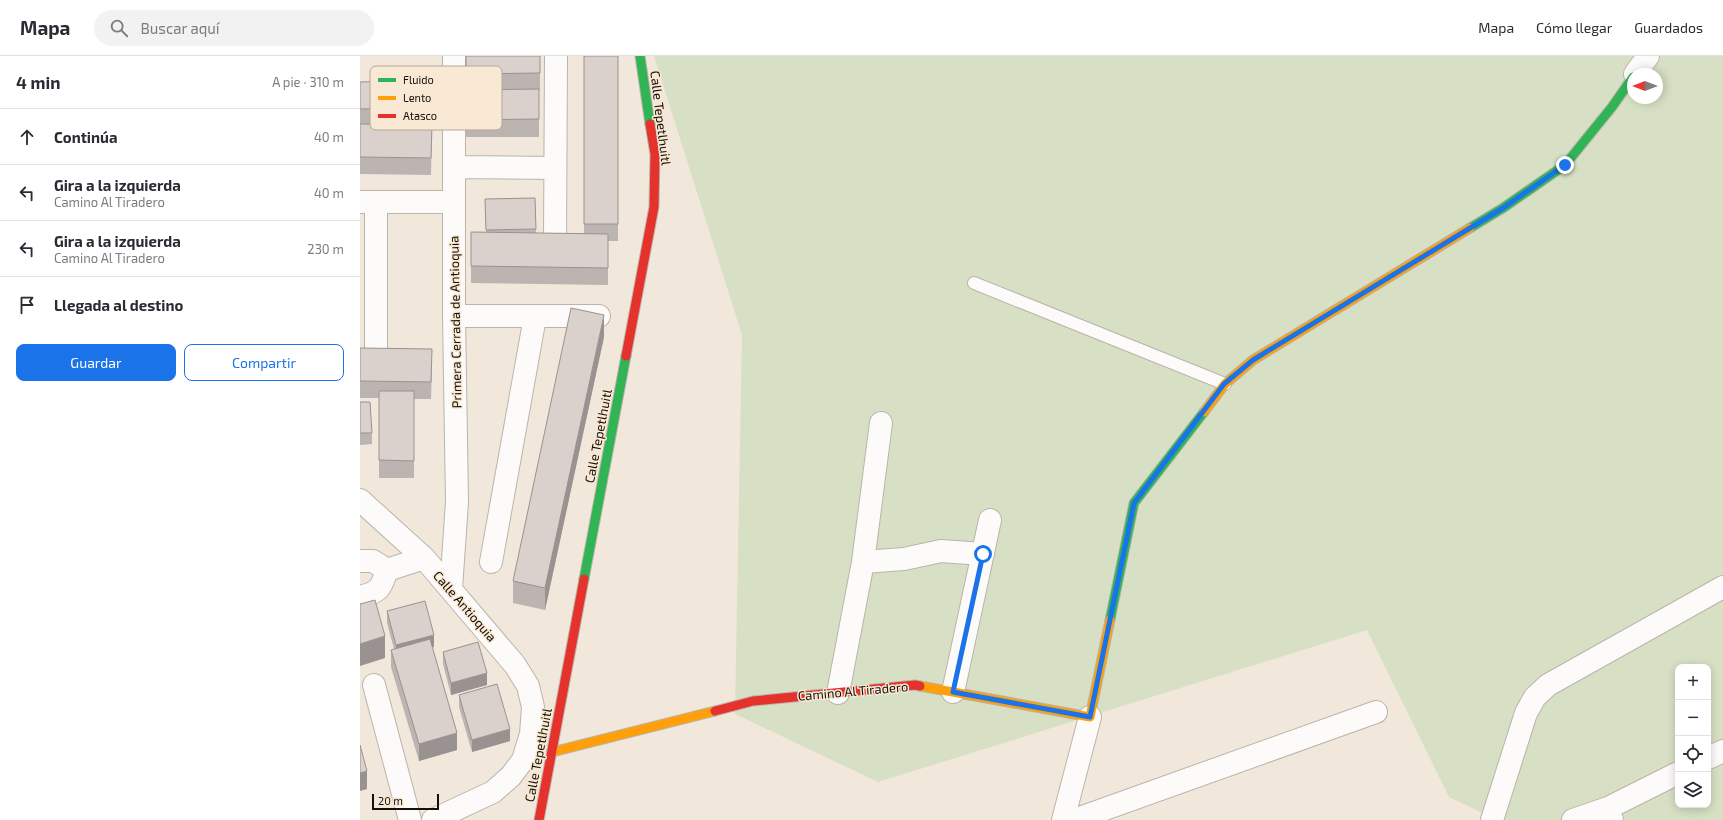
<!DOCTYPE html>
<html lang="es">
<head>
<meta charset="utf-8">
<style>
	body { margin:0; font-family:"Exo 2",sans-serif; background:#f2f2f3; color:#2b2b33 }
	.controls { position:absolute; right:12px; bottom:12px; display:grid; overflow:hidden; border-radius:8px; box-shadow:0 2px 10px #0003 }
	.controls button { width:36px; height:36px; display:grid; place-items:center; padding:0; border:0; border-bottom:1px solid #e1e1e2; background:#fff; color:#2b2b33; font:20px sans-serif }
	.compass { position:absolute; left:1267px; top:12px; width:36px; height:36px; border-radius:50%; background:#fff; box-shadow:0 2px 10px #0003; rotate:270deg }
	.scale { position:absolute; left:12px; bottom:10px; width:67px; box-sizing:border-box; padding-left:4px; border:2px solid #140f08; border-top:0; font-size:11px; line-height:14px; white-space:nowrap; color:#140f08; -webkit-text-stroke:3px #f9e8d3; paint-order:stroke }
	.stop { position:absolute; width:12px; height:12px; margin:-9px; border:3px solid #1a73e8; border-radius:50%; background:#fff }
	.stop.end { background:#1a73e8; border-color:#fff; box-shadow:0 1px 4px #0008 }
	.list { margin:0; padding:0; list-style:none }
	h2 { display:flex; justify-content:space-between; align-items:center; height:52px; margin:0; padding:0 16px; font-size:17px }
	h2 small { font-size:13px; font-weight:400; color:#7c7c81 }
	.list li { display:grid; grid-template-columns:26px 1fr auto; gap:12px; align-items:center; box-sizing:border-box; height:56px; padding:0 16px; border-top:1px solid #e1e1e2 }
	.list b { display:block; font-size:15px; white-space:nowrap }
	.list p { margin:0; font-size:13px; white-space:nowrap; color:#7c7c81 }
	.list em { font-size:13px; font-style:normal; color:#7c7c81 }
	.actions { display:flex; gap:8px; padding:12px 16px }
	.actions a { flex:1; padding:9px 0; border:1px solid #1a73e8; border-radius:8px; text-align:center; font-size:14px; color:#1a73e8 }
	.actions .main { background:#1a73e8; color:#fff }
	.icon { flex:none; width:22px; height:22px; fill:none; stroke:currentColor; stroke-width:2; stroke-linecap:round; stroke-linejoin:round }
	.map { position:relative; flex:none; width:1363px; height:764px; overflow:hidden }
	header { display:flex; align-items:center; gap:24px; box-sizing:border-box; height:56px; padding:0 20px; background:#fff; border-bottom:1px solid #e1e1e2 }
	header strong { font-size:19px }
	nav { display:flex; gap:22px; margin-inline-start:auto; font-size:14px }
	.search { width:280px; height:36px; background:#f2f2f3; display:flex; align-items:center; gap:10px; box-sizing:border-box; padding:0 14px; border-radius:22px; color:#7c7c81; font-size:15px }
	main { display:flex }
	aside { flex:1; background:#fff }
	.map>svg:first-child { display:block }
	.green { fill:#d7e0c4; fill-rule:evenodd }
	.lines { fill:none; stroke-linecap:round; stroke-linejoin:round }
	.lane-casing { stroke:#bbb4ab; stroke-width:14 }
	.street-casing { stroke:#bbb4ab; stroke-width:24 }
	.fast-casing { stroke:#bbb4ab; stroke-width:11 }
	.slow-casing { stroke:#bbb4ab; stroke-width:11 }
	.jam-casing { stroke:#bbb4ab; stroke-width:11 }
	.lane { stroke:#fdfbfa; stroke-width:12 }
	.street { stroke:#fdfbfa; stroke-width:22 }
	.fast { stroke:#30b455; stroke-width:9 }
	.slow { stroke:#ff9f0a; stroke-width:9 }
	.jam { stroke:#e5322d; stroke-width:9 }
	.wall { fill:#bbb4b0 }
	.shaded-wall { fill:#999290 }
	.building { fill:#dad1cd; stroke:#999290 }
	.route { stroke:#1a73e8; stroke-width:5 }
	.labels { text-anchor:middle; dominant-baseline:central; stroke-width:3; stroke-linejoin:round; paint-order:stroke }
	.street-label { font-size:13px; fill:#140f08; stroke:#f9e8d3 }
	.key { fill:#f9e8d3; stroke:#b4a796; stroke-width:1 }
	.key-label { font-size:11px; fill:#140f08 }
</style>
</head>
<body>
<header>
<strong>Mapa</strong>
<div class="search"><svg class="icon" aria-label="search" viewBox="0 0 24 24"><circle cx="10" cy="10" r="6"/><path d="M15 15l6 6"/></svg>Buscar aquí</div>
<nav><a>Mapa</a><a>Cómo llegar</a><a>Guardados</a></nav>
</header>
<main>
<aside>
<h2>4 min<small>A pie · 310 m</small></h2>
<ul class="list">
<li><svg class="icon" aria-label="ahead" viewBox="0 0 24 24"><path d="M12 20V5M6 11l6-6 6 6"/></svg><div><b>Continúa</b></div><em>40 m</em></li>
<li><svg class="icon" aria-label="left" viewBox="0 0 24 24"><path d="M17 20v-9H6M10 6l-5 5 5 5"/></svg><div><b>Gira a la izquierda</b><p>Camino Al Tiradero</p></div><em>40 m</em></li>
<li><svg class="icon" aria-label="left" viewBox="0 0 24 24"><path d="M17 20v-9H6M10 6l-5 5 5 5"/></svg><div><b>Gira a la izquierda</b><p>Camino Al Tiradero</p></div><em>230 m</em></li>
<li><svg class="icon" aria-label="arrive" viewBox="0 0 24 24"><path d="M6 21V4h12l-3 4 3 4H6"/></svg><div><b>Llegada al destino</b></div></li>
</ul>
<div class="actions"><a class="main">Guardar</a><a>Compartir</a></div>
</aside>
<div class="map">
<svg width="1363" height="764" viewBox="0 0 1363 764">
	<rect width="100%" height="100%" fill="#f1e7db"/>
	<path class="green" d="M 294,0 L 1363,0 L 1363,764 L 1137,764 L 1089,741 L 1007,574 L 518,726 L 375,658 L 382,279 ZM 1273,18 L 1297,18 L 1297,42 L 1273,42 ZM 1318,611 L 1348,611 L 1348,749 L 1318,749 Z"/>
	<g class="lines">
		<defs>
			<path id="lane" d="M 614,227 L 865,328"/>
			<path id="street" d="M 1275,18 L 1288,0
				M 94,111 L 195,112
				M 0,146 L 94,146
				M 195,187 L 196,0
				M 94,260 L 239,260
				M 16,293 L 16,146
				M 0,444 L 64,502 L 155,609 L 168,630 L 173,651 L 171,678 L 163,704 L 151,720 L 133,736 L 73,764
				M 0,505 L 13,505 L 27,514 L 64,502
				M 131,506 L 175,261
				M 503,506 L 544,503 L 581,495 L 623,498
				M 91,533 L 97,446 L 94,260 L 94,0
				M 0,541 C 19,536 21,533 27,514
				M 14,629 L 50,764
				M 593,636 L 630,464
				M 478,637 L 503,506 L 521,367
				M 1348,702 L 1363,695
				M 1248,752 L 1318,717
				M 703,764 L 730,661
				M 714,764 L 1016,656
				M 1132,764 L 1166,657 L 1175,641 L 1188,629 L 1363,531
				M 1213,764 L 1248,752 L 1252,764"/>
			<path id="fast" d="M 280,0 L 290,68
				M 1110,172 L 1143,152 L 1205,109 L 1252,51 L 1273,21
				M 224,523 L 266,300
				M 750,564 L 774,447 L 844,356"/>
			<path id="slow" d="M 844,356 L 865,328 L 893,304 L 1110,172
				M 560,630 L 730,661 L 750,564
				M 192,696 L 355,655"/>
			<path id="jam" d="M 266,300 L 294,151 L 295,98 L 290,68
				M 355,655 L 393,645 L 555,629 L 560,630
				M 179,764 L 224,523"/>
		</defs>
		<use href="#lane" class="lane-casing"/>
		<use href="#street" class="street-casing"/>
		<use href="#fast" class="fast-casing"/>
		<use href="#slow" class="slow-casing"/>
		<use href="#jam" class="jam-casing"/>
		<use href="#lane" class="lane"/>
		<use href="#street" class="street"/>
		<use href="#fast" class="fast"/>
		<use href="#slow" class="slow"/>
		<use href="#jam" class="jam"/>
	</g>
	<path class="wall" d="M 106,0 L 180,0 L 180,34 L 179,34 L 179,81 L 105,81 L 105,34 L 106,33 Z
		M 224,0 L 258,0 L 258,185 L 248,185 L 248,229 L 111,227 L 111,210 L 126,176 L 125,143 L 175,142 L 176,177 L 224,177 Z
		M 44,25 L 45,69 L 72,69 L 71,119 L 0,118 L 0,26 Z
		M 244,281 L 185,554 L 153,547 L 153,525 Z
		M 0,292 L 72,311 L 71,343 L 54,343 L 54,422 L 19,422 L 19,342 L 0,342 Z
		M 0,346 L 12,377 L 12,388 L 0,389 Z
		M 27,555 L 74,591 L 72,591 L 97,694 L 59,705 L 31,611 L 31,594 L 34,593 L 27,567 Z
		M 83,596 L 127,629 L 91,639 L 83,608 Z
		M 99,639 L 150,685 L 112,696 L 99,651 Z"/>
	<path class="shaded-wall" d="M 244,259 L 244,281 L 185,554 L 185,532 Z
		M 74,579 L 74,591 L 36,601 L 36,589 Z
		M 25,580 L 25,602 L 0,610 L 0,588 Z
		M 127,617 L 127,629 L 91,639 L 91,627 Z
		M 150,673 L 150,685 L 112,696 L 112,684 Z
		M 97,677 L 97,694 L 59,705 L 59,688 Z
		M 7,715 L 7,733 L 0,735 L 0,717 Z"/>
	<path class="building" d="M 106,0 L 180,0 L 180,17 L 106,18 Z
		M 224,0 L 258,0 L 258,168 L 224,168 Z
		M 44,25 L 45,52 L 0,53 L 0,26 Z
		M 179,33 L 179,63 L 105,64 L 105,34 Z
		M 0,68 L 72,69 L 71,102 L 0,101 Z
		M 175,142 L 176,173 L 126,174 L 125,143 Z
		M 111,176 L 248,178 L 248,212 L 111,210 Z
		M 211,252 L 244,259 L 185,532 L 153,525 Z
		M 0,292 L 72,293 L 71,326 L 0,325 Z
		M 19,335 L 54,335 L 54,405 L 19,404 Z
		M 0,346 L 10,346 L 12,377 L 0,377 Z
		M 15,544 L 25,580 L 0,588 L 0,548 Z
		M 65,545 L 74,579 L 36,589 L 27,555 Z
		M 70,583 L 97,677 L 59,688 L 31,594 Z
		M 118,586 L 127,617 L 91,627 L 83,596 Z
		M 137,628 L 150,673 L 112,684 L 99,639 Z
		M 0,689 L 7,715 L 0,717 Z"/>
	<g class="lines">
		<path class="route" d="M 623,498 L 593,636 L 730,661 L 774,447 L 864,328 L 893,304 L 1143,152 L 1205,109"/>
	</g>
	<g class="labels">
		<g class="street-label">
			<text transform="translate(301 62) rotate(83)">Calle Tepetlhuitl</text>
			<text transform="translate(95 266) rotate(-91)">Primera Cerrada de Antioquia</text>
			<text transform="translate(238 380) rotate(-79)">Calle Tepetlhuitl</text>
			<text transform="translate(105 550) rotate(49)">Calle Antioquia</text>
			<text transform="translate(493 635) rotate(-5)">Camino Al Tiradero</text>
			<text transform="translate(178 699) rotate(-79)">Calle Tepetlhuitl</text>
		</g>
	</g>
	<rect x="10" y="10" width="132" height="64" rx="6" class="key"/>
	<rect x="18" y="22" width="18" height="4" fill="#30b455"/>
	<rect x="18" y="40" width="18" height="4" fill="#ff9f0a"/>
	<rect x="18" y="58" width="18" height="4" fill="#e5322d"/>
	<g class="key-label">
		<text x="43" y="28">Fluido</text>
		<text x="43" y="46">Lento</text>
		<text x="43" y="64">Atasco</text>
	</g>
</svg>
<div class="controls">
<button>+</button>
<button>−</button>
<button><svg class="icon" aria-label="locate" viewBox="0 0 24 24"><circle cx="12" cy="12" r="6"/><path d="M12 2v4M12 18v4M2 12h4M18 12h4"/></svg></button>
<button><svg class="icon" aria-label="layers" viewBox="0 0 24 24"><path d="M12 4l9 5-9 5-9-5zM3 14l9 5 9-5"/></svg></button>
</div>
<svg class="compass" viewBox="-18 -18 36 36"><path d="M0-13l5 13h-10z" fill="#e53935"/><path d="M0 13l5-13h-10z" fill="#7c7c81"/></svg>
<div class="scale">20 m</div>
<div class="stop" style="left:623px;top:498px"></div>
<div class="stop end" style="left:1205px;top:109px"></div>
</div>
</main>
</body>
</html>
